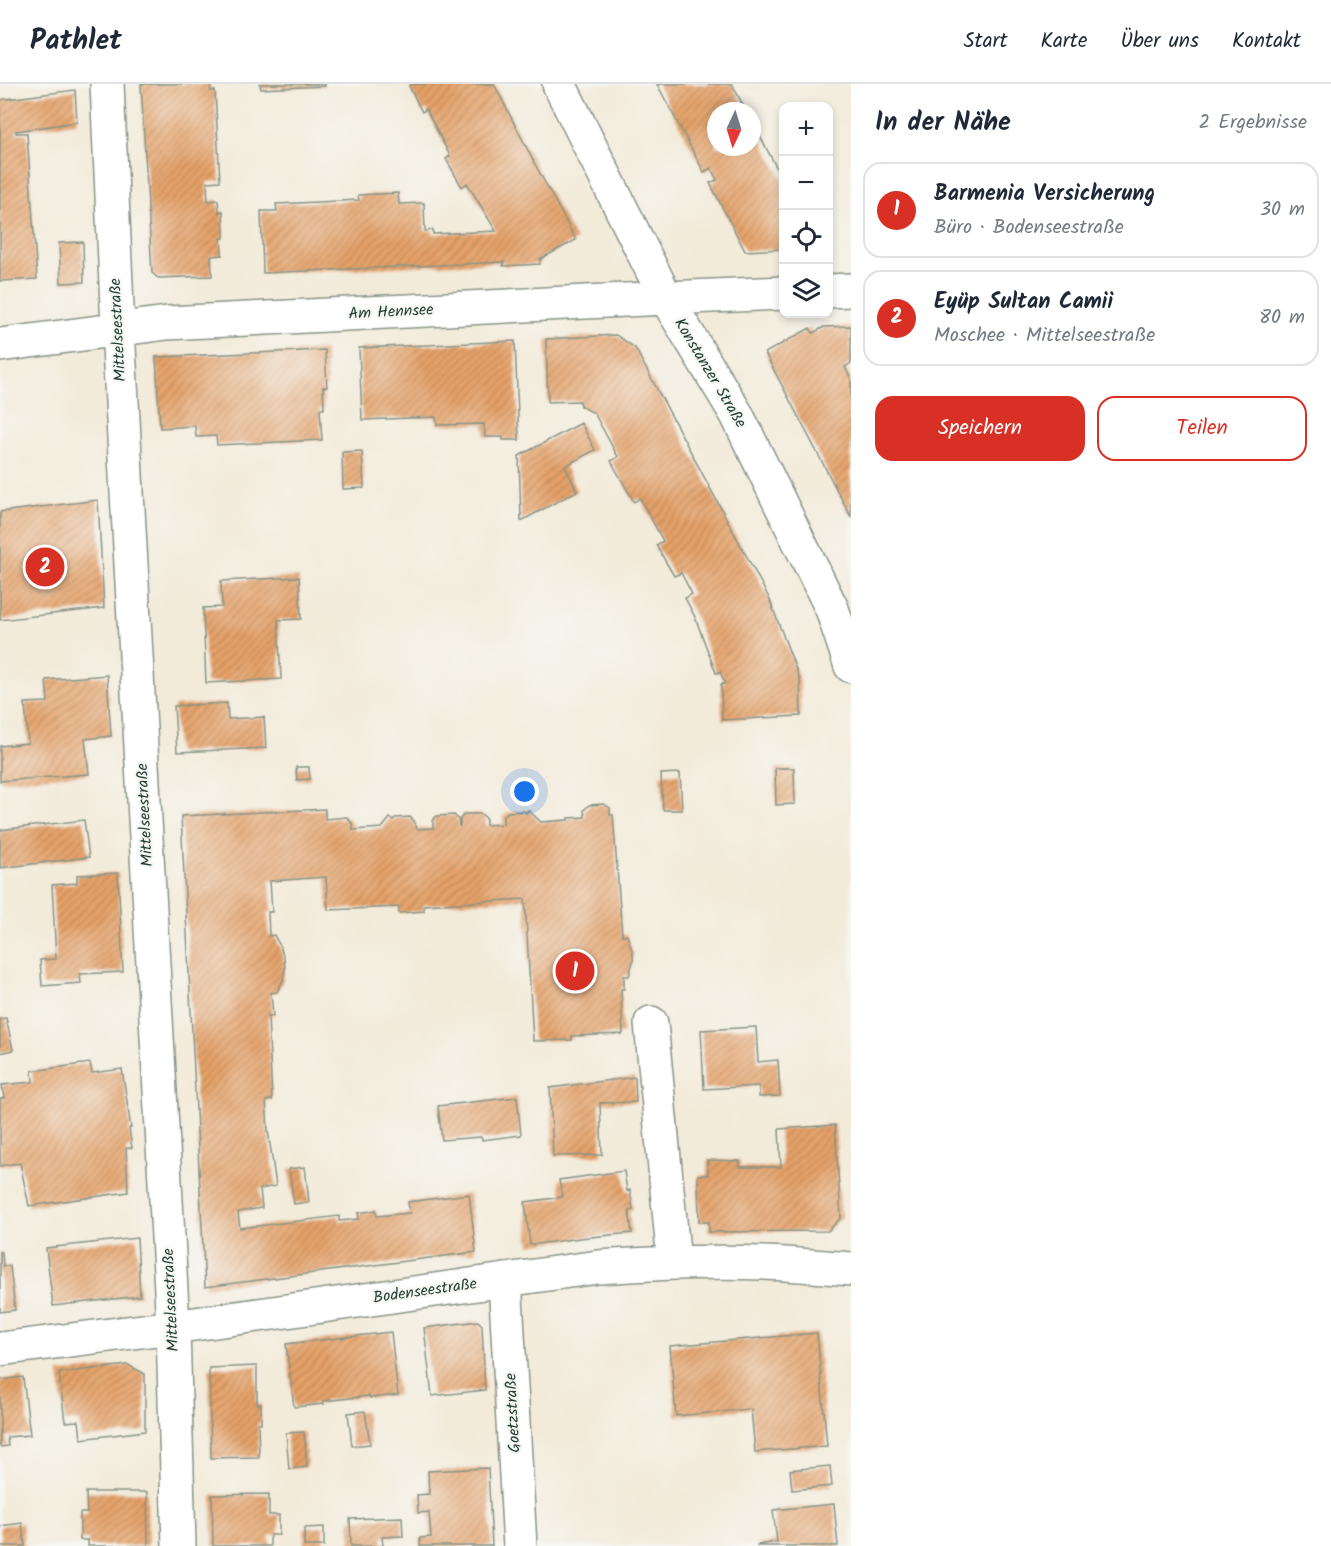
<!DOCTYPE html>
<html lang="de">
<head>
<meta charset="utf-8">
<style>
	body { margin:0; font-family:Kalam,sans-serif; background:#f2f2f3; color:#1f2937 }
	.controls { position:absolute; right:18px; top:18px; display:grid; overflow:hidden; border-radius:12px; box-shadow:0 3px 9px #0003 }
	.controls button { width:54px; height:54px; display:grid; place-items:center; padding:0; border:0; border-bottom:2px solid #e0e1e3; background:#fff; color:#1f2937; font:30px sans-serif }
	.compass { position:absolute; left:707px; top:18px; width:54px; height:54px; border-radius:50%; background:#fff; box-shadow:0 3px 9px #0003; rotate:184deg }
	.you { position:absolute; left:525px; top:708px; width:21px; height:21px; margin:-15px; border:4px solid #fff; border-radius:50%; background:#1a73e8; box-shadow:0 0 0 9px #1a73e833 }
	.badge { display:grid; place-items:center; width:39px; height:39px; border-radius:50%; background:#d93025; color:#fff; font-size:20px; font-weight:700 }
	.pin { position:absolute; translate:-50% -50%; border:3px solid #fff; box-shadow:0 2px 6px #0006 }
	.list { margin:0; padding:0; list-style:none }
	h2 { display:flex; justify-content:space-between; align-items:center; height:78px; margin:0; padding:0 24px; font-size:26px }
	h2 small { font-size:20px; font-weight:400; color:#747a83 }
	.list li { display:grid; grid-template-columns:39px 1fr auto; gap:18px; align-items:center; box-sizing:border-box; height:96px; margin:0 12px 12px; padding:0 12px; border:2px solid #e0e1e3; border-radius:18px }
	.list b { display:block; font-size:22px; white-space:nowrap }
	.list p { margin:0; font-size:20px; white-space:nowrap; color:#747a83 }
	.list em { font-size:20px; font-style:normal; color:#747a83 }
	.actions { display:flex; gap:12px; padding:18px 24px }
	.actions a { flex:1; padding:14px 0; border:2px solid #d93025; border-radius:18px; text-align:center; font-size:21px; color:#d93025 }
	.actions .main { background:#d93025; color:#fff }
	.icon { flex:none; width:33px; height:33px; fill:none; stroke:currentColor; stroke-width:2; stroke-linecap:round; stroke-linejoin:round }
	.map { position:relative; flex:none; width:851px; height:1462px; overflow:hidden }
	header { display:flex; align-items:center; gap:36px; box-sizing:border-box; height:84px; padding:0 30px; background:#fff; border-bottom:2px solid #e0e1e3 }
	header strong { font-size:28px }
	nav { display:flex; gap:33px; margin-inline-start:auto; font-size:21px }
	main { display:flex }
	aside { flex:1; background:#fff }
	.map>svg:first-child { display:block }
	.building { fill:url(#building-hatch) }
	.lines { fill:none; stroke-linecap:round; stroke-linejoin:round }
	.minor-casing { stroke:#899487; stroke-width:36 }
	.minor { stroke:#fff; stroke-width:33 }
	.labels { text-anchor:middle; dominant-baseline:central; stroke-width:4.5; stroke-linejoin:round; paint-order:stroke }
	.street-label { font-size:16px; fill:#1f3d34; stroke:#f6f6f2 }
</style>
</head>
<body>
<header>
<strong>Pathlet</strong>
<nav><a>Start</a><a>Karte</a><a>Über uns</a><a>Kontakt</a></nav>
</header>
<main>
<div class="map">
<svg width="851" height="1462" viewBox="0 0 851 1462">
	<defs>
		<pattern id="building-hatch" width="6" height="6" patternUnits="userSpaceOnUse" patternTransform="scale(1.5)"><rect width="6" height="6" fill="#e6a269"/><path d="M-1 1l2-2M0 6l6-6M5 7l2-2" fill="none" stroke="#ba8557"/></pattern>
	</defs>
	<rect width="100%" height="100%" fill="#f6f6f2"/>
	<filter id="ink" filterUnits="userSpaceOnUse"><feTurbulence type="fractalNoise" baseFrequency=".0167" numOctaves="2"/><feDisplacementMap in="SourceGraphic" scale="12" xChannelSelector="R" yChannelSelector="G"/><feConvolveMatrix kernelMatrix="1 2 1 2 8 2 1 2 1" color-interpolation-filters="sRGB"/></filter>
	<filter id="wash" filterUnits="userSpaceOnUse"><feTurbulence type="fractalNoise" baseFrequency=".008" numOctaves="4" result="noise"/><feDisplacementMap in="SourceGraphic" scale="24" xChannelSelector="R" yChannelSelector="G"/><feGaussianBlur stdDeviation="1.35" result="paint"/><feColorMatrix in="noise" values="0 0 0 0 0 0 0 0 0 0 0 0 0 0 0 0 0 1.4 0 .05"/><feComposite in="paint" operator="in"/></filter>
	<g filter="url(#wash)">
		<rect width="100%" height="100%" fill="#f3ebda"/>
		<g id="blocks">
			<path class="building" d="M 141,0 L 210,0 L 211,7 L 215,7 L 220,97 L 207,98 L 208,117 L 218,116 L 219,128 L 223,127 L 224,154 L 221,154 L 222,171 L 211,172 L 212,192 L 158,194 L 152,189 Z
				M 260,0 L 325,0 L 325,2 L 261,5 Z
				M 413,0 L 494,0 L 537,84 L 576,156 L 540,175 L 540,180 L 503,182 L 504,178 L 263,189 L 261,127 L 277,127 L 276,120 L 359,116 L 358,111 L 398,109 L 399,120 L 424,119 L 425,147 L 433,146 L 433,150 L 496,147 L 467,99 L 462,103 L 446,75 L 450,72 L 426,25 L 422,28 L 409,2 Z
				M 657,0 L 732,0 L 746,27 L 716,27 L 716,63 L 752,63 L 752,37 L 783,96 L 783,165 L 745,167 L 710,99 L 717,96 L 711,84 L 704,88 Z
				M 75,6 L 77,38 L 16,47 L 16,49 L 27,49 L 37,195 L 0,197 L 0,16 Z
				M 83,158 L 84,198 L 61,199 L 59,159 Z
				M 851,242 L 851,279 L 845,283 L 851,295 L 851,433 L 765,269 L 810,244 L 813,249 L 824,243 Z
				M 616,251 L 635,264 L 769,514 L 800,596 L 801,632 L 722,636 L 721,601 L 725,599 L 720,588 L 716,589 L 695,533 L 685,514 L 692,510 L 681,489 L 674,492 L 656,461 L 663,457 L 640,414 L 634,418 L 611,377 L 618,373 L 594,329 L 581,322 L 580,317 L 548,318 L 546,255 Z
				M 515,257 L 519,356 L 503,356 L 503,353 L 485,353 L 484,340 L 437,341 L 436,333 L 362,336 L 359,264 Z
				M 325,266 L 327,303 L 323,303 L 324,325 L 320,325 L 322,356 L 217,361 L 216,352 L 196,353 L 195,342 L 160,344 L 156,273 Z
				M 581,339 L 595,366 L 565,382 L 577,407 L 521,437 L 519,372 Z
				M 362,367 L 364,404 L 343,405 L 342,368 Z
				M 98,416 L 104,524 L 0,536 L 0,428 Z
				M 299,493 L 301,535 L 278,536 L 281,595 L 206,599 L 203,524 L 222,523 L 221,497 Z
				M 107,591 L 111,652 L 85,655 L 89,690 L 0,697 L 0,662 L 28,659 L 25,619 L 48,618 L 46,596 Z
				M 227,619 L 228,635 L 264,633 L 266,664 L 177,668 L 174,622 Z
				M 296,683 L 309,683 L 310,695 L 297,696 Z
				M 775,684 L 794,684 L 795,720 L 776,721 Z
				M 680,689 L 682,726 L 663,726 L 661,690 Z
				M 604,720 L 610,724 L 610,731 L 613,731 L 622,851 L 627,851 L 633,869 L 633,877 L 629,892 L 624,892 L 624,905 L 621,905 L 623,950 L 572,952 L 572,956 L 533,957 L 525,815 L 424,821 L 424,827 L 399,829 L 399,823 L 328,826 L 326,793 L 270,797 L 272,828 L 268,828 L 269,852 L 274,851 L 280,862 L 284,874 L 285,885 L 283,896 L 277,908 L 271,909 L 273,932 L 268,932 L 272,1016 L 266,1017 L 268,1046 L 276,1102 L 260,1105 L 262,1124 L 238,1128 L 240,1144 L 339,1132 L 339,1137 L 359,1135 L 358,1129 L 376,1126 L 377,1132 L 410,1129 L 408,1118 L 469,1110 L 476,1168 L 205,1203 L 181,732 L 325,725 L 325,735 L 347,733 L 352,739 L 353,746 L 382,744 L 390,734 L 393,736 L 395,734 L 410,733 L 414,737 L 417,745 L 433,744 L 433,736 L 437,732 L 454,731 L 458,735 L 459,742 L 460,742 L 460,735 L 464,730 L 481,730 L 486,734 L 486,741 L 503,740 L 503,732 L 508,728 L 524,727 L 526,729 L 528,726 L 541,738 L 568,736 L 568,734 L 585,733 L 584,726 L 589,721 Z
				M 84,736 L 89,773 L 0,784 L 0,746 Z
				M 118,789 L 123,888 L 80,890 L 81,899 L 42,902 L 40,876 L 56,875 L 52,801 L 77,799 L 77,791 Z
				M 6,934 L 13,966 L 0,969 L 0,935 Z
				M 756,943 L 758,978 L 778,976 L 780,1012 L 759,1013 L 759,1002 L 704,1005 L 701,946 Z
				M 90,979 L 92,989 L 122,985 L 131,1044 L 129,1044 L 132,1064 L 126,1064 L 128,1108 L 29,1122 L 20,1079 L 0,1082 L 0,1015 L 4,1014 L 2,1001 L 33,998 L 32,987 Z
				M 635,993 L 636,1018 L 600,1019 L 602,1071 L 553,1072 L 550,1004 Z
				M 517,1013 L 521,1051 L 482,1056 L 481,1053 L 442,1056 L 438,1022 Z
				M 835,1041 L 841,1134 L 828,1147 L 709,1148 L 709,1138 L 699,1138 L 698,1091 L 708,1091 L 707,1076 L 740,1077 L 740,1083 L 781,1083 L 779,1045 Z
				M 305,1083 L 309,1118 L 294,1120 L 289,1085 Z
				M 624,1087 L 627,1107 L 630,1106 L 633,1126 L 629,1126 L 632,1149 L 580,1154 L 530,1161 L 525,1118 L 562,1113 L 559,1096 Z
				M 137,1154 L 140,1212 L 53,1222 L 46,1164 Z
				M 0,1168 L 2,1168 L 3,1182 L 10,1182 L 15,1226 L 0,1228 Z
				M 478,1237 L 482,1241 L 485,1306 L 432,1312 L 424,1244 Z
				M 391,1248 L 398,1311 L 370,1314 L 369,1312 L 323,1317 L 324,1320 L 294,1323 L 286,1260 Z
				M 817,1249 L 827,1362 L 755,1368 L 751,1325 L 676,1332 L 670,1262 Z
				M 128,1281 L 145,1290 L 145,1347 L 81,1355 L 79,1337 L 65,1338 L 59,1289 Z
				M 257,1282 L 257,1320 L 261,1320 L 261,1339 L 258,1339 L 259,1373 L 211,1374 L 209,1284 Z
				M 23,1293 L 30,1351 L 7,1353 L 8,1362 L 0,1363 L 0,1296 Z
				M 365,1327 L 370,1360 L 352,1362 L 348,1329 Z
				M 304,1348 L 307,1383 L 289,1385 L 286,1349 Z
				M 830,1382 L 832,1402 L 792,1406 L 790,1386 Z
				M 488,1384 L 492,1462 L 420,1462 L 420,1454 L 431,1453 L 429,1428 L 418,1429 L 417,1411 L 429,1410 L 428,1387 Z
				M 86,1408 L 147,1408 L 148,1462 L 88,1462 L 88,1456 L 80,1456 L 80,1429 L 87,1429 Z
				M 269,1410 L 269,1431 L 279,1431 L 279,1451 L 270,1451 L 270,1462 L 213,1462 L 212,1411 Z
				M 834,1420 L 838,1462 L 757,1462 L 757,1461 L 777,1458 L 773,1426 Z
				M 402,1433 L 403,1452 L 382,1453 L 383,1462 L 351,1462 L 350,1435 Z
				M 22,1439 L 25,1462 L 0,1462 L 0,1442 Z
				M 324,1443 L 324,1462 L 304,1462 L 304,1444 Z"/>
		</g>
	</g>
	<g filter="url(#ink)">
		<use href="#blocks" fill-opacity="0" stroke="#899487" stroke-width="1.5"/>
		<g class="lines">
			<defs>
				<path id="minor" d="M 107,0 L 118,245 L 173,1243 L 179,1462
					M 559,0 L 666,214 L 737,331 L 832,525 L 851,582
					M 828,207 L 851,206
					M 0,261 L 167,239 L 666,214 L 784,209
					M 651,939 L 674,1178
					M 505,1196 L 520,1462
					M 0,1265 L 173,1243 L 598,1183 C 654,1179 708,1177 764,1179 C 793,1180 822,1183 851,1185"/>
			</defs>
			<use href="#minor" class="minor-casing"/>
			<use href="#minor" class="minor"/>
		</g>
	</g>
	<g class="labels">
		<g class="street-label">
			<text transform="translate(391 228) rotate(-3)">Am Hennsee</text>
			<text transform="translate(118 246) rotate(-93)">Mittelseestraße</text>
			<text transform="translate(710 289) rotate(59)">Konstanzer Straße</text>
			<text transform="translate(145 731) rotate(-93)">Mittelseestraße</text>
			<text transform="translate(425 1207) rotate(-8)">Bodenseestraße</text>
			<text transform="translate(171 1216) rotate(-93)">Mittelseestraße</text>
			<text transform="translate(513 1329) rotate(-93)">Goetzstraße</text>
		</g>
	</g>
</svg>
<div class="controls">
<button>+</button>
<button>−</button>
<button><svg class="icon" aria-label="locate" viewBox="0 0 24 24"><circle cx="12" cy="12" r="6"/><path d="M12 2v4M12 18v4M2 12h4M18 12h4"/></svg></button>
<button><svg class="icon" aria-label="layers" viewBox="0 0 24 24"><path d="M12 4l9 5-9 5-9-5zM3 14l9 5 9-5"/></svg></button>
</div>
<svg class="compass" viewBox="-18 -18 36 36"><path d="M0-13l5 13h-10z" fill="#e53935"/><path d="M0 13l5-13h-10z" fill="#747a83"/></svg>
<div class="you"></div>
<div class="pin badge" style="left:575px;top:887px">1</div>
<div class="pin badge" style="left:45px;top:483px">2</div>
</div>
<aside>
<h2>In der Nähe<small>2 Ergebnisse</small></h2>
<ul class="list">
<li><span class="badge">1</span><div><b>Barmenia Versicherung</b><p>Büro · Bodenseestraße</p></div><em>30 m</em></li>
<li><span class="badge">2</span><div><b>Eyüp Sultan Camii</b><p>Moschee · Mittelseestraße</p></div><em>80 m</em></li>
</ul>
<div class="actions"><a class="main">Speichern</a><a>Teilen</a></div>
</aside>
</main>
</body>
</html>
